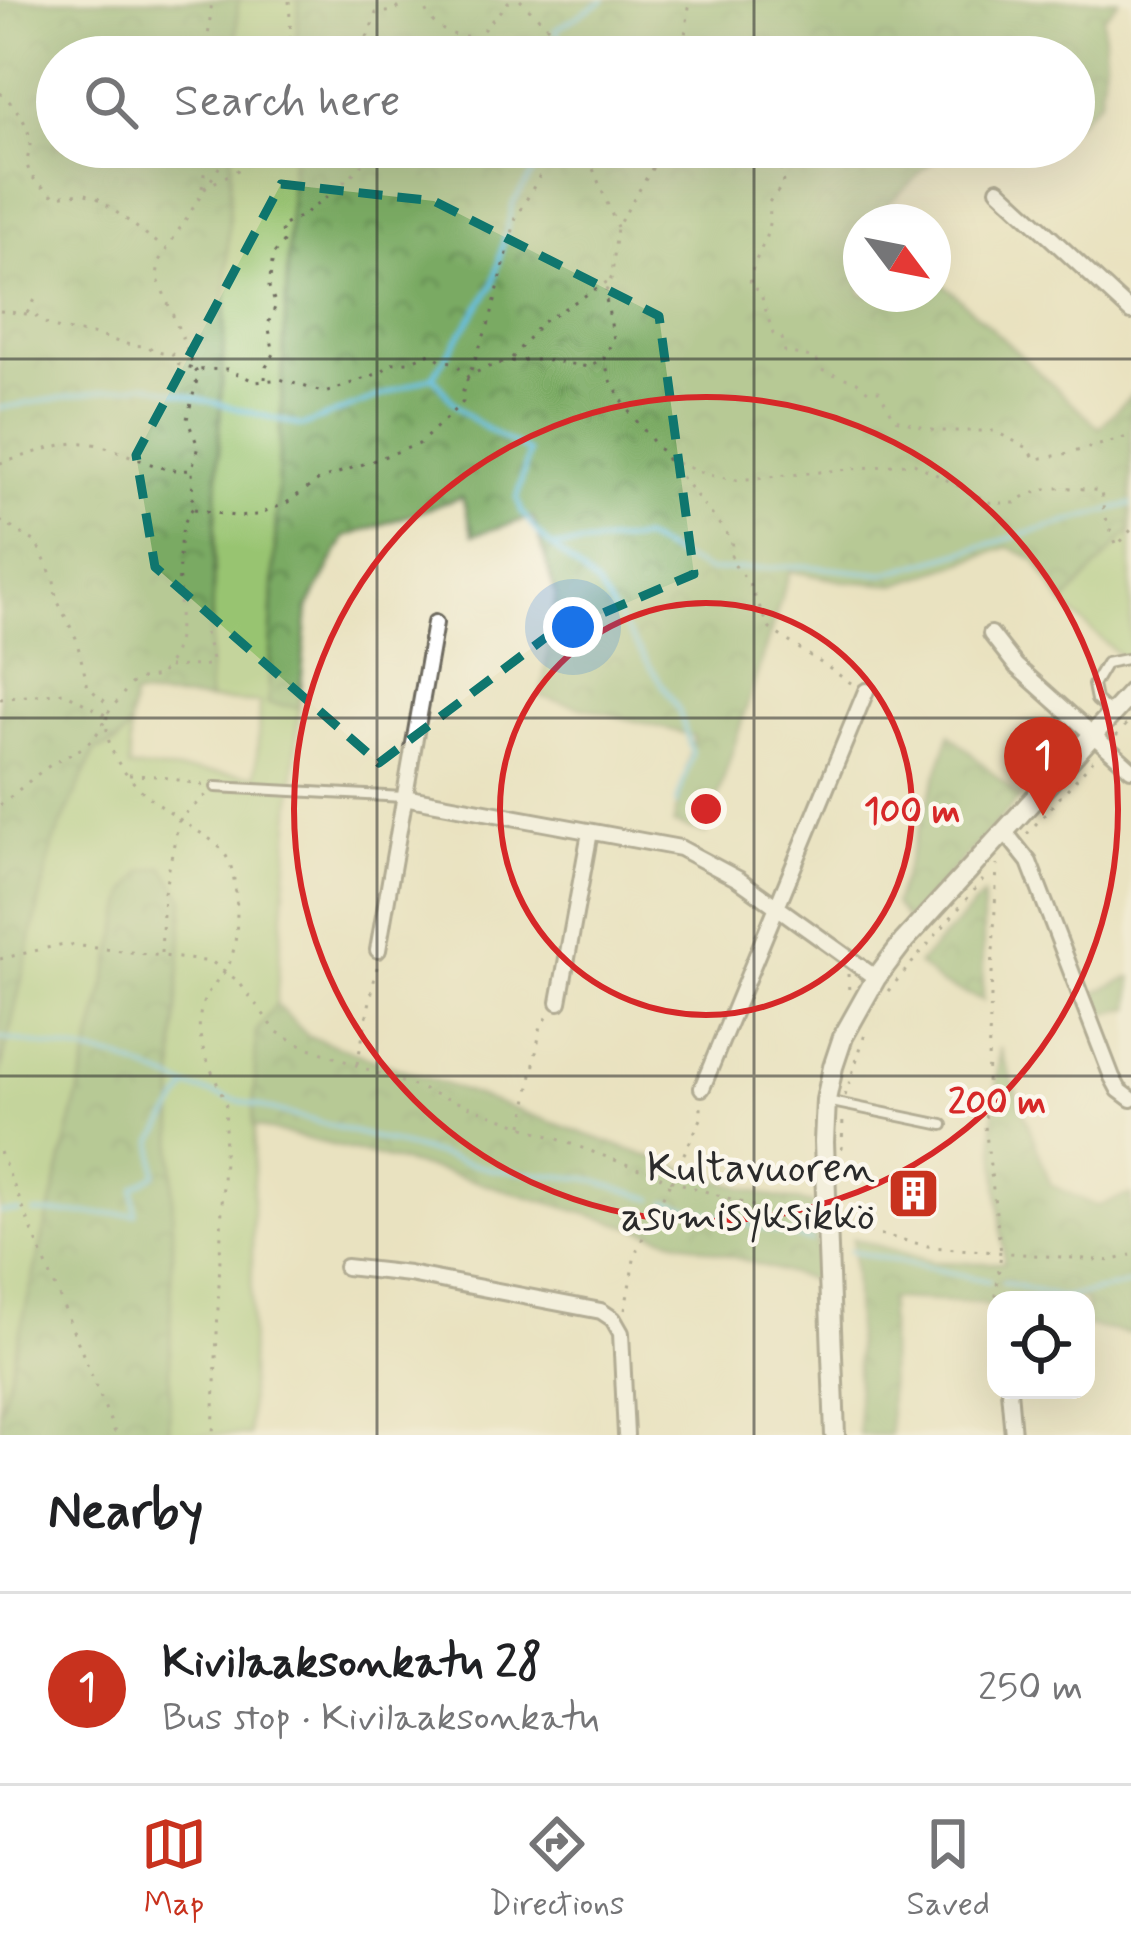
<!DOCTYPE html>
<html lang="en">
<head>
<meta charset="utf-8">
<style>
	body { margin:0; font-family:Mynerve,sans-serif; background:#f2f2f2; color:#202124 }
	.controls { position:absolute; right:36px; bottom:36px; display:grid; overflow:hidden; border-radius:24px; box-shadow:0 12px 48px #0002 }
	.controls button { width:108px; height:108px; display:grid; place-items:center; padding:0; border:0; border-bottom:3px solid #e0e0e0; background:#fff; color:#202124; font:60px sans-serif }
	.compass { position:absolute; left:843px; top:204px; width:108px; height:108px; border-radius:50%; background:#fff; box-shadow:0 12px 48px #0002; rotate:122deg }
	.you { position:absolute; left:573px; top:627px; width:42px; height:42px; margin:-30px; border:9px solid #fff; border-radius:50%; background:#1a73e8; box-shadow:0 0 0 18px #1a73e833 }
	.badge { display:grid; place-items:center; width:78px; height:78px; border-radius:50%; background:#c8321e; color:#fff; font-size:39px; font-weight:700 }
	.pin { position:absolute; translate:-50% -99px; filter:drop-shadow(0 3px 6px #0008) }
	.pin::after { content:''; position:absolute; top:63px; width:42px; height:36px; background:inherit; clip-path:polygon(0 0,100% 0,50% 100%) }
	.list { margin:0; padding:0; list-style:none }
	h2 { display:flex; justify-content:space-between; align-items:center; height:156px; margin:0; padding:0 48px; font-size:51px }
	h2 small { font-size:39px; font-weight:400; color:#757577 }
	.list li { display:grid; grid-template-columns:78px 1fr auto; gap:36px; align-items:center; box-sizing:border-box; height:192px; padding:0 48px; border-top:3px solid #e0e0e0 }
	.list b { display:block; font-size:45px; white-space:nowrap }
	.list p { margin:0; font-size:39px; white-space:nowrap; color:#757577 }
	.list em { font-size:39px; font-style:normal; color:#757577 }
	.icon { flex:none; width:66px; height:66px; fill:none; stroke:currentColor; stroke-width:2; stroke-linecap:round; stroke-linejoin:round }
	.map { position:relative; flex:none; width:1131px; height:1435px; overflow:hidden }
	.search { position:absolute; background:#fff; box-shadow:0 12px 48px #0002; left:36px; right:36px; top:36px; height:132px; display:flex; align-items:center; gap:30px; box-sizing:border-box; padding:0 42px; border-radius:66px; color:#757577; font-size:45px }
	.sheet { height:348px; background:#fff }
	nav { display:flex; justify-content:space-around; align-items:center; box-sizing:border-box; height:168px; border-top:3px solid #e0e0e0; background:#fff; font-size:33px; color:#757577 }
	nav a { display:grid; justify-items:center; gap:6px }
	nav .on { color:#c8321e }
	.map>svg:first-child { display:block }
	.green { fill:#98c471; stroke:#62784e; stroke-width:3 }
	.forest { fill:url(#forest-crowns); stroke:#526a47; stroke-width:3 }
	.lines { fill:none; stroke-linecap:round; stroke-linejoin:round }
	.stream { stroke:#66c0e3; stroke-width:4.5 }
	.service-casing { stroke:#6e6b5f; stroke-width:14 }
	.minor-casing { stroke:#6e6b5f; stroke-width:20 }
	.tertiary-casing { stroke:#6e6b5f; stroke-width:24 }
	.path { stroke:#6e6b5f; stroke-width:3; stroke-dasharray:3 9; stroke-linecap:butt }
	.service { stroke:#fff; stroke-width:8 }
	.minor { stroke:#fff; stroke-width:14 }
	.tertiary { stroke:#fff; stroke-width:18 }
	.marked { fill:none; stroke:#0f766e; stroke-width:9; stroke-dasharray:24 15; stroke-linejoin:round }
	.grid { fill:none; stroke:#2b2b2b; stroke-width:3; stroke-opacity:0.55 }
	.ring { fill:none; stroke:#d62828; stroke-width:6 }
	.labels { text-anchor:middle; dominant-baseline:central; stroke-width:9; stroke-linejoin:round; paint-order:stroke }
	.poi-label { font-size:42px; fill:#2b2b2b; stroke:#fbf7ec; text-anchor:end }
	.centre { fill:#d62828; stroke:#fbf7ec; stroke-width:6 }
	.ring-label { font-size:36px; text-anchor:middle; font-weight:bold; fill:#d62828; stroke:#fbf7ec; stroke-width:9; stroke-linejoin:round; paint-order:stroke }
</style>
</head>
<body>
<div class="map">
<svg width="1131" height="1435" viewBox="0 0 1131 1435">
	<defs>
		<pattern id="forest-crowns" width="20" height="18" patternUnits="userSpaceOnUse" patternTransform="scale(3)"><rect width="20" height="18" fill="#7aaa63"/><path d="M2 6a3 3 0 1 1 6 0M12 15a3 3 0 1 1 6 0" fill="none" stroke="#648b52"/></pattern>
	</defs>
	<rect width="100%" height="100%" fill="#fbf7ec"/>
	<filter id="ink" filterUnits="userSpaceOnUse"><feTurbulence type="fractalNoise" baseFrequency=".00833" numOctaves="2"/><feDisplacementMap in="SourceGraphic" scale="24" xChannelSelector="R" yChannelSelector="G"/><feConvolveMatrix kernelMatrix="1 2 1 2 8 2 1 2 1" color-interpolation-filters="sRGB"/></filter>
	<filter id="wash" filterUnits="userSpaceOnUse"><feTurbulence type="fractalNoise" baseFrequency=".004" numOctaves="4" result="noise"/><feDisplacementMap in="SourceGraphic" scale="48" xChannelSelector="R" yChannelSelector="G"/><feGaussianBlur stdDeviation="2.7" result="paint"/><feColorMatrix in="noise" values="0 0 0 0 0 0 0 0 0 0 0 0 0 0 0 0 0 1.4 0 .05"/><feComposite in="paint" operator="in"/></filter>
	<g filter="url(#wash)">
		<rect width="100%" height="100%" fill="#e9e2c0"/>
		<path class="green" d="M 238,0 L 299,0 L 296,57 L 236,57 Z
			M 232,147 L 293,147 L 268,703 L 299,707 L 276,1004 L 256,1032 L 249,1435 L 169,1435 L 175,1045 L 184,899 L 143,871 L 128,891 L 0,1413 L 0,1074 L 53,843 L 95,751 L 116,744 L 130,728 L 129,768 L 256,775 L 260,703 L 208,700 Z
			M 1131,530 L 1131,666 L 1063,604 Z"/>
		<path class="forest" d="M 0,0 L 238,0 L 235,57 L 57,57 L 57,147 L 232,147 L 208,700 L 133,696 C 129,731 131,738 95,751 L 53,843 L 0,1074 Z
			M 299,0 L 1119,0 L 1103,18 L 1105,60 L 1100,100 L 1074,125 L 1074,57 L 296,57 Z
			M 293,147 L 947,147 L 874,218 L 877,222 L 861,222 L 861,294 L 933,294 L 933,274 L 1099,428 L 1131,395 L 1131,530 L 1063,604 L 1035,560 L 1008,547 L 896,585 L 843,581 L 790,571 L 706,834 L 673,824 L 694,736 L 541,697 L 556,595 L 533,517 L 473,535 L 462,497 L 345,537 L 308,608 L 299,707 L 268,704 Z
			M 950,734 L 1020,798 L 907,920 L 894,904 Z
			M 164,867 L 184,899 L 175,1045 L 169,1435 L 0,1435 L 0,1413 L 128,891 L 143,871 Z
			M 983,896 L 983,1000 L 940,984 L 918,964 Z
			M 1131,977 L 1131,1008 L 1103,1015 L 1096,992 Z
			M 276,1004 L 308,1036 L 681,1168 L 769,1196 L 815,1204 L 818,1282 L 447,1173 L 253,1126 L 256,1032 Z
			M 1000,1048 L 1051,1185 L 1097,1206 L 1131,1194 L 1131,1334 L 1086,1326 L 1086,1300 L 996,1300 L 996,1309 L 982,1303 L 889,1299 L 890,1435 L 859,1435 L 853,1238 L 932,1262 L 1004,1263 L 993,1124 Z"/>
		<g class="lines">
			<path class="stream" d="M 573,57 L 555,30 L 604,0
				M 433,376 C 460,418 487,430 529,452 L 517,497 L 522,512 L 538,534 L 597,586 L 679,710 L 692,754 L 676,804
				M 0,408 L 145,384 L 302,426 L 433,376 L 493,285 L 513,203 L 550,147
				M 553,547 L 643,539 L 708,571 L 806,566 L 884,574 L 1131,504
				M 0,1038 L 117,1058 L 188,1087 L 494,1170 L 589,1179 L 653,1199
				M 666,1202 L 811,1241
				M 0,1212 L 19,1212
				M 34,1213 L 135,1214 L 134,1188 L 156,1174 L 154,1141 L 188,1087
				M 850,1251 L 989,1281
				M 1003,1282 L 1063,1298 L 1131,1284"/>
		</g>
	</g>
	<g filter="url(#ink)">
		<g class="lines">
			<defs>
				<path id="service" d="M 1112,714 L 1096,700 L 1093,685 L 1106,663 L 1131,658
					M 216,787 L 404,797
					M 827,1101 L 943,1125"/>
				<path id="minor" d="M 998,189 L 1131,312
					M 991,634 L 1016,666 L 1131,769
					M 404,797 L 680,848 L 738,879 L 876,978
					M 1005,832 L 1029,862 L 1112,1077 L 1119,1090 L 1131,1099
					M 378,950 L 435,623
					M 559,1002 L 590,832
					M 702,1088 L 866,691
					M 346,1267 L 409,1274 L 601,1311 L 613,1319 L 621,1333 L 626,1435
					M 1009,1390 L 1013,1435"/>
				<path id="tertiary" d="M 835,1435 L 824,1142 L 826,1100 L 833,1067 L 843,1037 L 876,978 L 904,941 L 1131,693"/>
			</defs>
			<use href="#service" class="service-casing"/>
			<use href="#minor" class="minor-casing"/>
			<use href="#tertiary" class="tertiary-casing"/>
			<path class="path" d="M 421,0 C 428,22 444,37 470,36 L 474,41
				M 520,0 L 549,28 L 564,57
				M 206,57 L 212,0
				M 273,57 L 291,37 L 289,0
				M 353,57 L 369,34 L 376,13 L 396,11 L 404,0
				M 459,57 L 510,0
				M 682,57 L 690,0
				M 0,93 C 14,104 31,126 30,145 C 29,156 24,163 31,175 C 36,183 47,190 54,196 L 82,193 L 96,197 L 163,247
				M 584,147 L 617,227
				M 665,147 L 617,227 L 612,276 L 605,294 L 614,339 L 604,357 L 609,377 L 627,409 L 732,540 L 731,561 L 747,580 L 770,629 L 854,685
				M 761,147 L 774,147
				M 769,149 L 781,161 L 783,185 L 769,202 C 774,242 751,255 750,286 L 760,291 L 773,334 L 782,338 L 785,352 L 816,358 L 821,370 L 857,382 L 868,391 L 879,391 L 895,419 L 935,431 L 994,431 L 1028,448 L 1035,459 C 1069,455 1098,445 1131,436
				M 783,161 L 820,159 L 829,151 L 854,161 L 864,171 L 870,168 L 863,147
				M 202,188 L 208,147
				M 204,188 L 281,147
				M 0,311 L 35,315 C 53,334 77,329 100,336 C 118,342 128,346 148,346 L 155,352 L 172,354 L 177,364 L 196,370 L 227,369 L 256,382 L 280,379 L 325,393 L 379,373 L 393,363 L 409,362 L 430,353 L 442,361 L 453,362 L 468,377 C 509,353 544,359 588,367 L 603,358
				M 27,313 L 36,298
				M 512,358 L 541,323 L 610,280
				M 265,379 L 266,367 L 274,354 L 268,324 L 276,305 L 269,287 L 273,255 L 284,241 L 280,227 C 318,209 349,179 378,148 L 393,147
				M 666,459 L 709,475 L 736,480 L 914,463 L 991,503 L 1015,503 C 1039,483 1070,487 1101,491 L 1104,513 L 1117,546 L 1131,530
				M 0,463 C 27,457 59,441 86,443 C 121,446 155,474 190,470
				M 194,509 L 239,517 L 255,515 L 285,504 L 319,480 L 419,444 L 463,402 L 463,391 L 490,320 L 516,218 L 556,147
				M 0,521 L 36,542 L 54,580 L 56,598 L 76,638 L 88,687 L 110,706
				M 168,667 L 209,665 L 212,659 L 205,633
				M 0,699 L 63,692 L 105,715
				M 108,713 L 134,680 L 160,676 C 164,668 173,659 175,651 C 187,614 167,538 193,508 L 192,469 L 198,446 L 187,419 L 198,376 L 157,277 L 159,261 L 232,147
				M 107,716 C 102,768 152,801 191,827 C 208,838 222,844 230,864 C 239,888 241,950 225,971 C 215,984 205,992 201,1010 C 193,1045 216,1074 226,1106 L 213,1435
				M 1116,736 L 1131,720
				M 129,775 L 158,776 L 208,786
				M 0,805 C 15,794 29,780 45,769 C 70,751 88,753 104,722
				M 1027,834 L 1097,756
				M 161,953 L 164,893 L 179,819 L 210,792
				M 0,959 L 64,944 L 212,962 L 238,981 L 277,1032 L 304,1046 L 672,1181 L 763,1209 L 812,1218
				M 848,974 L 849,993
				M 888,991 L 983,880
				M 357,1064 L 378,962
				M 845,1096 L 866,1031
				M 523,1125 L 541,1025 L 551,1013
				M 842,1149 L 843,1117
				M 0,1152 L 116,1435
				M 845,1226 L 932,1247 L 1111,1261 L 1131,1255
				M 625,1310 L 635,1254 L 701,1119 L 701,1102
				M 996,1332 L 993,1321 L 1001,1252 L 985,1126 L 997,865"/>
			<use href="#service" class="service"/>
			<use href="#minor" class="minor"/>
			<use href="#tertiary" class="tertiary"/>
		</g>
	</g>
	<path d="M0 0H1131V1435H0ZM 281,184 L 434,201 L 659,316 L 694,574 L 545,638 L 379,763 L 155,567 L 136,455 Z" fill="#e9e2c0" fill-opacity=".55" fill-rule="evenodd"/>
	<path class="marked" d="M 281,184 L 434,201 L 659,316 L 694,574 L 545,638 L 379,763 L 155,567 L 136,455 Z"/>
	<path class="grid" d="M 377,0 L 377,57M 754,0 L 754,57M 377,147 L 377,1435M 754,147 L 754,1435M 0,359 L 1131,359M 0,718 L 1131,718M 0,1076 L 1131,1076"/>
	<g class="ring">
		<circle cx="706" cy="809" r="206"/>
		<circle cx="706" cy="809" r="412"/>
	</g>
	<defs>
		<symbol id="building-square" viewBox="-11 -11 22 22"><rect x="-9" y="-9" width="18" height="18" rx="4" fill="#c8321e" stroke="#fbf7ec"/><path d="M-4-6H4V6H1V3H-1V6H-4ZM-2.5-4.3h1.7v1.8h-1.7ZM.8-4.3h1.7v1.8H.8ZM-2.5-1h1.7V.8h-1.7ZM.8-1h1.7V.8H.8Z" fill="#fff"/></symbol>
	</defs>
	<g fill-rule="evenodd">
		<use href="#building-square" x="884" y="1164" width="59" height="59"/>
	</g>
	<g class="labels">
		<g class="poi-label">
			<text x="875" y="1169">Kultavuoren<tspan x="875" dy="48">asumisyksikkö</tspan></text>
		</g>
	</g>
	<circle cx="706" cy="809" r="18" class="centre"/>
	<g class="ring-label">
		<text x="912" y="822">100 m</text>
		<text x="997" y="1113">200 m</text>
	</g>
</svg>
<div class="controls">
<button><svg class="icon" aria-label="locate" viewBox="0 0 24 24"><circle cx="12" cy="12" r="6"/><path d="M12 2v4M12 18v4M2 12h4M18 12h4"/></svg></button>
</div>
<svg class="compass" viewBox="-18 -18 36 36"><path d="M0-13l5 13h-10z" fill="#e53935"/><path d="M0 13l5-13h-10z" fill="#757577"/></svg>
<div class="you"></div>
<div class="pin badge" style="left:1043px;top:816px">1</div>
<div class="search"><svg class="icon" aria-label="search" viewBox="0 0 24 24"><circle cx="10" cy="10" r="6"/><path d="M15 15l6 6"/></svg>Search here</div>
</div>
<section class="sheet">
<h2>Nearby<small></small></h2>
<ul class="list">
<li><span class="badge">1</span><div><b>Kivilaaksonkatu 28</b><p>Bus stop · Kivilaaksonkatu</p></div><em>250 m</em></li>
</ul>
</section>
<nav>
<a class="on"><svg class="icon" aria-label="map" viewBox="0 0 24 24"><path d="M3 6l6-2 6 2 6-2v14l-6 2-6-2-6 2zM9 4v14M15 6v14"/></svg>Map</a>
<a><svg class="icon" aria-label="directions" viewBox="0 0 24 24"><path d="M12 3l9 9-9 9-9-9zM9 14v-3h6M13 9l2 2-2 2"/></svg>Directions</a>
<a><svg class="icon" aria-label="saved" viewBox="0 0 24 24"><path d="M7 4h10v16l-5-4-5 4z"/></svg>Saved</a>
</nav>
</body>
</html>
